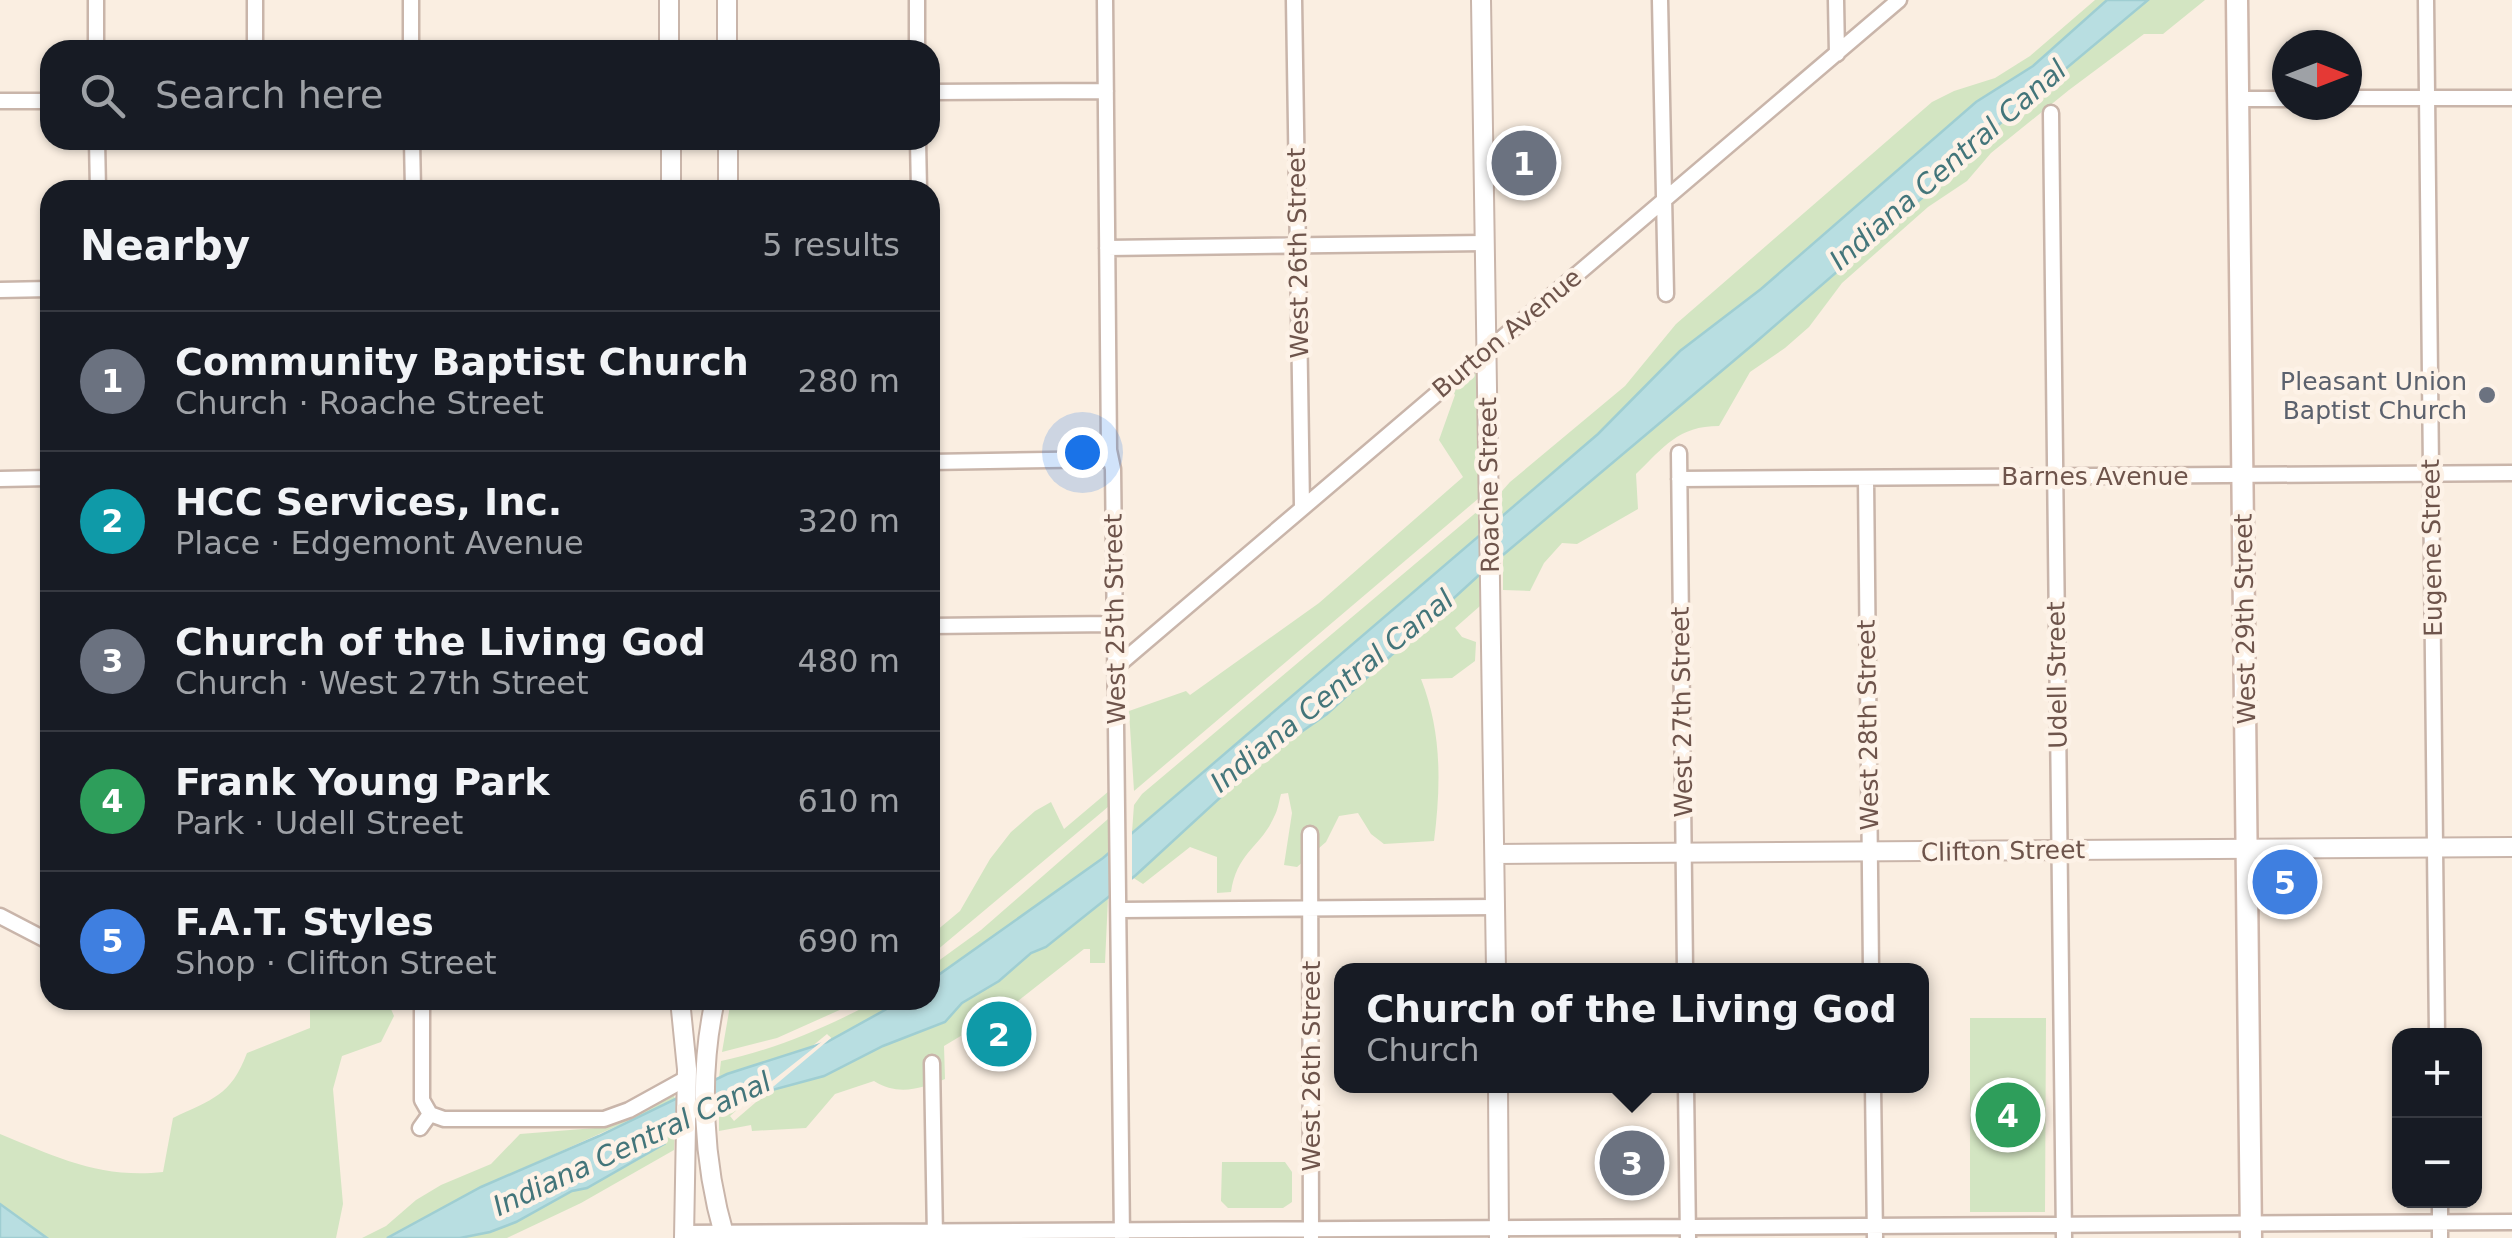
<!DOCTYPE html>
<html lang="en">
<head>
<meta charset="utf-8">
<style>
	body { margin:0; font-family:"DejaVu Sans",sans-serif; background:#20242c; color:#f1f3f6 }
	.controls { position:absolute; right:30px; bottom:30px; display:grid; overflow:hidden; border-radius:20px; box-shadow:0 2px 8px #0004 }
	.controls button { width:90px; height:90px; display:grid; place-items:center; padding:0; border:0; border-bottom:2px solid #363941; background:#171b24; color:#f1f3f6; font:50px sans-serif }
	.compass { position:absolute; left:2272px; top:30px; width:90px; height:90px; border-radius:50%; background:#171b24; box-shadow:0 2px 8px #0004; rotate:90deg }
	.you { position:absolute; left:1082px; top:452px; width:35px; height:35px; margin:-25px; border:8px solid #fff; border-radius:50%; background:#1a73e8; box-shadow:0 0 0 15px #1a73e833 }
	.badge { display:grid; place-items:center; width:65px; height:65px; border-radius:50%; background:#d93025; color:#fff; font-size:32px; font-weight:700 }
	.pin { position:absolute; translate:-50% -50%; border:5px solid #fff; box-shadow:0 2px 10px #0006 }
	.popup { position:absolute; left:1334px; top:963px; width:595px; height:130px; box-sizing:border-box; display:grid; place-content:center; border-radius:20px; background:#171b24; filter:drop-shadow(0 2px 8px #0005); font-size:32px; white-space:nowrap; color:#9ea1a6 }
	.popup b { font-size:38px; color:#f1f3f6 }
	.popup::after { content:''; position:absolute; left:50%; top:100%; margin-left:-20px; border:20px solid transparent; border-top-color:#171b24 }
	.list { margin:0; padding:0; list-style:none }
	h2 { display:flex; justify-content:space-between; align-items:center; height:130px; margin:0; padding:0 40px; font-size:42px }
	h2 small { font-size:32px; font-weight:400; color:#9ea1a6 }
	.list li { display:grid; grid-template-columns:65px 1fr auto; gap:30px; align-items:center; box-sizing:border-box; height:140px; padding:0 40px; border-top:2px solid #363941 }
	.list b { display:block; font-size:38px; white-space:nowrap }
	.list p { margin:0; font-size:32px; white-space:nowrap; color:#9ea1a6 }
	.list em { font-size:32px; font-style:normal; color:#9ea1a6 }
	.icon { flex:none; width:55px; height:55px; fill:none; stroke:currentColor; stroke-width:2; stroke-linecap:round; stroke-linejoin:round }
	.map { position:relative; flex:none; width:2512px; height:1238px; overflow:hidden }
	.search { position:absolute; background:#171b24; box-shadow:0 2px 8px #0004; left:40px; top:40px; width:900px; height:110px; display:flex; align-items:center; gap:25px; box-sizing:border-box; padding:0 35px; border-radius:30px; color:#9ea1a6; font-size:38px }
	.panel { position:absolute; background:#171b24; box-shadow:0 2px 8px #0004; left:40px; top:180px; width:900px; height:830px; border-radius:30px }
	.map>svg:first-child { display:block }
	.green { fill:#d3e5c2 }
	.water { fill:#b8dee1; stroke:#9fced2; stroke-width:2.5 }
	.pier { fill:#faeee1 }
	.lines { fill:none; stroke-linecap:round; stroke-linejoin:round }
	.minor-casing { stroke:#c9b5aa; stroke-width:19 }
	.tertiary-casing { stroke:#c9b5aa; stroke-width:22 }
	.secondary-casing { stroke:#ceb6aa; stroke-width:25 }
	.minor { stroke:#fff; stroke-width:14 }
	.tertiary { stroke:#fff; stroke-width:18 }
	.secondary { stroke:#fff; stroke-width:20 }
	.worship-dot { fill:#6b7280; stroke:#fdf2e7; stroke-width:4 }
	.labels { text-anchor:middle; dominant-baseline:central; stroke-width:9; stroke-linejoin:round; paint-order:stroke }
	.street-label { font-size:25px; fill:#6e544b; stroke:#fdf2e7 }
	.worship-label { font-size:25px; fill:#5b616d; stroke:#fdf2e7; text-anchor:end }
	.water-label { font-size:28px; font-style:italic; fill:#43757a; stroke:#fdf2e7 }
</style>
</head>
<body>
<div class="map">
<svg width="2512" height="1238" viewBox="0 0 2512 1238">
	<rect width="100%" height="100%" fill="#faeee1"/>
	<path class="green" d="M 2095,0 L 2107,0 L 2033,66 L 1976,102 L 1761,289 L 1680,351 L 1598,434 L 1502,515 L 1502,491 L 1510,482 L 1625,386 L 1676,324 L 1932,102 L 1954,91 L 1995,78 L 2030,56 Z
		M 2148,0 L 2205,0 L 2163,34 L 2144,34 L 2069,90 L 1991,153 L 1967,181 L 1928,207 L 1842,283 L 1809,327 L 1785,348 L 1750,372 L 1719,426 C 1678,426 1664,447 1636,474 L 1638,509 L 1577,544 L 1562,543 L 1544,563 L 1530,591 L 1503,590 L 1503,555 L 1756,342 L 1967,158 L 1990,132 Z
		M 1476,373 L 1479,498 L 1134,791 L 1129,711 L 1186,691 L 1190,695 L 1319,603 L 1463,477 L 1439,440 L 1455,395 L 1451,388 L 1468,375 Z
		M 1479,510 L 1479,536 L 1132,832 L 1134,805 L 1142,794 Z
		M 1479,575 L 1480,606 L 1455,628 L 1462,637 L 1476,642 L 1475,661 L 1452,678 L 1421,679 C 1442,732 1441,785 1434,841 L 1384,844 L 1371,834 L 1358,813 L 1339,816 L 1326,842 L 1297,867 L 1284,865 L 1292,813 L 1288,793 L 1281,794 C 1279,801 1278,810 1274,817 C 1260,848 1237,852 1231,892 L 1217,893 L 1217,857 L 1190,847 L 1143,884 L 1132,877 L 1261,760 L 1327,714 Z
		M 1109,791 L 1109,806 L 1102,812 L 930,956 L 930,936 L 960,911 L 990,859 L 1011,832 L 1035,811 L 1051,802 L 1064,829 Z
		M 1108,819 L 1108,854 L 930,981 L 930,967 L 981,930 Z
		M 1108,898 L 1105,963 L 1090,963 L 1090,949 L 1084,949 L 1014,1004 L 944,1046 L 945,1079 C 920,1089 898,1096 874,1081 L 835,1094 L 806,1128 L 752,1131 L 751,1125 L 719,1131 L 719,1109 L 755,1094 L 730,1116 L 734,1121 L 770,1090 L 824,1076 L 883,1046 L 945,1022 L 962,1003 L 999,981 L 1031,953 L 1046,947 Z
		M 310,1000 L 387,1000 L 394,1016 L 381,1042 L 342,1056 L 333,1089 L 343,1204 L 336,1238 L 47,1238 L 0,1204 L 0,1134 C 56,1157 101,1179 163,1172 L 173,1118 C 212,1099 231,1096 247,1053 L 310,1028 Z
		M 731,1000 L 862,1000 L 777,1038 L 722,1052 Z
		M 878,1000 L 903,1000 L 827,1042 L 831,1038 L 827,1034 L 810,1048 L 719,1078 L 721,1061 C 777,1049 827,1027 878,1000 Z
		M 1970,1018 L 2046,1018 L 2045,1212 L 1970,1212 Z
		M 673,1091 L 675,1100 L 481,1187 L 387,1238 L 362,1238 L 386,1226 L 416,1200 L 441,1185 L 491,1164 L 520,1134 L 595,1128 Z
		M 675,1131 L 674,1150 L 581,1203 L 507,1238 L 460,1238 L 516,1222 L 572,1191 L 587,1188 Z
		M 1222,1162 L 1285,1162 L 1292,1172 L 1292,1202 L 1283,1208 L 1228,1208 L 1221,1201 Z"/>
	<path class="water" d="M 2107,0 L 2148,0 L 1990,132 L 1968,158 L 1756,342 L 1478,576 L 1327,714 L 1261,760 L 1136,875 L 1046,947 L 1031,953 L 999,981 L 962,1003 L 945,1022 L 883,1046 L 824,1076 L 746,1097 L 659,1139 L 664,1144 L 587,1188 L 572,1191 L 516,1222 L 490,1232 L 460,1238 L 387,1238 L 481,1187 L 599,1136 L 727,1074 L 827,1042 L 903,1000 L 930,1000 L 930,981 L 1103,858 L 1598,434 L 1680,351 L 1761,289 L 1976,102 L 2033,66 Z
		M 0,1204 L 47,1238 L 0,1238 Z"/>
	<path class="pier" d="M 1132,825 L 1132,884 L 1109,903 L 1109,846 Z
		M 829,1036 L 831,1038 L 760,1098 L 745,1102 Z"/>
	<g class="lines">
		<defs>
			<path id="minor" d="M 96,0 L 96,50
				M 255,0 L 255,50
				M 411,0 L 411,50
				M 917,0 L 917,50
				M 1105,0 L 1109,450 L 1113,469 L 1122,1237
				M 1294,0 L 1302,506
				M 1660,0 L 1666,294
				M 1836,0 L 1837,54
				M 2426,0 L 2437,1036
				M 930,92 L 1106,91
				M 2347,98 L 2512,98
				M 2238,99 L 2287,99
				M 0,101 L 50,101
				M 2051,113 L 2064,1238
				M 97,140 L 98,190
				M 412,140 L 413,190
				M 918,140 L 919,190
				M 1107,248 L 1485,243
				M 0,290 L 50,289
				M 1679,453 L 1685,970
				M 930,462 L 1111,459
				M 0,479 L 50,478
				M 1679,479 L 2512,473
				M 1866,479 L 1871,970
				M 930,626 L 1115,624
				M 1116,667 L 1899,0
				M 1310,834 L 1311,1237
				M 1121,910 L 1496,907
				M 0,916 L 50,942
				M 932,1063 L 935,1237
				M 1686,1086 L 1688,1238
				M 1873,1086 L 1875,1238
				M 430,1114 L 444,1119 L 604,1119 L 629,1110 L 687,1078
				M 420,1128 L 430,1114 L 422,1100 L 422,1000
				M 2440,1200 L 2440,1238
				M 684,1233 L 2512,1222"/>
			<path id="tertiary" d="M 669,0 L 669,50
				M 727,0 L 727,50
				M 1481,0 L 1496,970
				M 671,140 L 671,190
				M 728,140 L 728,190
				M 1495,854 L 2512,847
				M 680,1000 L 687,1069 L 684,1238
				M 715,1000 C 698,1077 703,1163 725,1238
				M 1498,1086 L 1499,1238"/>
			<path id="secondary" d="M 2237,0 L 2251,1238"/>
		</defs>
		<use href="#minor" class="minor-casing"/>
		<use href="#tertiary" class="tertiary-casing"/>
		<use href="#secondary" class="secondary-casing"/>
		<use href="#minor" class="minor"/>
		<use href="#tertiary" class="tertiary"/>
		<use href="#secondary" class="secondary"/>
	</g>
	<circle class="worship-dot" cx="2487" cy="395" r="10"/>
	<g class="labels">
		<g class="street-label">
			<text transform="translate(1298 253) rotate(-91)">West 26th Street</text>
			<text transform="translate(1507 333) rotate(-40)">Burton Avenue</text>
			<text x="2095" y="476">Barnes Avenue</text>
			<text transform="translate(1489 485) rotate(-91)">Roache Street</text>
			<text transform="translate(2432 548) rotate(-91)">Eugene Street</text>
			<text transform="translate(1115 619) rotate(-91)">West 25th Street</text>
			<text transform="translate(2245 619) rotate(-91)">West 29th Street</text>
			<text transform="translate(2057 675) rotate(-91)">Udell Street</text>
			<text transform="translate(1682 712) rotate(-91)">West 27th Street</text>
			<text transform="translate(1868 725) rotate(-91)">West 28th Street</text>
			<text transform="translate(2003 851) rotate(-1)">Clifton Street</text>
			<text transform="translate(1311 1066) rotate(-90)">West 26th Street</text>
		</g>
		<g class="worship-label">
			<text x="2467" y="381">Pleasant Union<tspan x="2467" dy="29">Baptist Church</tspan></text>
		</g>
		<g class="water-label">
			<text transform="translate(1948 165) rotate(-41)">Indiana Central Canal</text>
			<text transform="translate(1332 691) rotate(-39)">Indiana Central Canal</text>
			<text transform="translate(632 1144) rotate(-25)">Indiana Central Canal</text>
		</g>
	</g>
</svg>
<div class="controls">
<button>+</button>
<button>−</button>
</div>
<svg class="compass" viewBox="-18 -18 36 36"><path d="M0-13l5 13h-10z" fill="#e53935"/><path d="M0 13l5-13h-10z" fill="#9ea1a6"/></svg>
<div class="you"></div>
<div class="pin badge" style="left:1524px;top:163px;background:#6b7280">1</div>
<div class="pin badge" style="left:999px;top:1034px;background:#0f9aa8">2</div>
<div class="pin badge" style="left:1632px;top:1163px;background:#6b7280">3</div>
<div class="popup"><b>Church of the Living God</b>Church</div>
<div class="pin badge" style="left:2008px;top:1115px;background:#2e9e5b">4</div>
<div class="pin badge" style="left:2285px;top:882px;background:#3f7fe0">5</div>
<div class="search"><svg class="icon" aria-label="search" viewBox="0 0 24 24"><circle cx="10" cy="10" r="6"/><path d="M15 15l6 6"/></svg>Search here</div>
<section class="panel">
<h2>Nearby<small>5 results</small></h2>
<ul class="list">
<li><span class="badge" style="background:#6b7280">1</span><div><b>Community Baptist Church</b><p>Church · Roache Street</p></div><em>280 m</em></li>
<li><span class="badge" style="background:#0f9aa8">2</span><div><b>HCC Services, Inc.</b><p>Place · Edgemont Avenue</p></div><em>320 m</em></li>
<li><span class="badge" style="background:#6b7280">3</span><div><b>Church of the Living God</b><p>Church · West 27th Street</p></div><em>480 m</em></li>
<li><span class="badge" style="background:#2e9e5b">4</span><div><b>Frank Young Park</b><p>Park · Udell Street</p></div><em>610 m</em></li>
<li><span class="badge" style="background:#3f7fe0">5</span><div><b>F.A.T. Styles</b><p>Shop · Clifton Street</p></div><em>690 m</em></li>
</ul>
</section>
</div>
</body>
</html>
